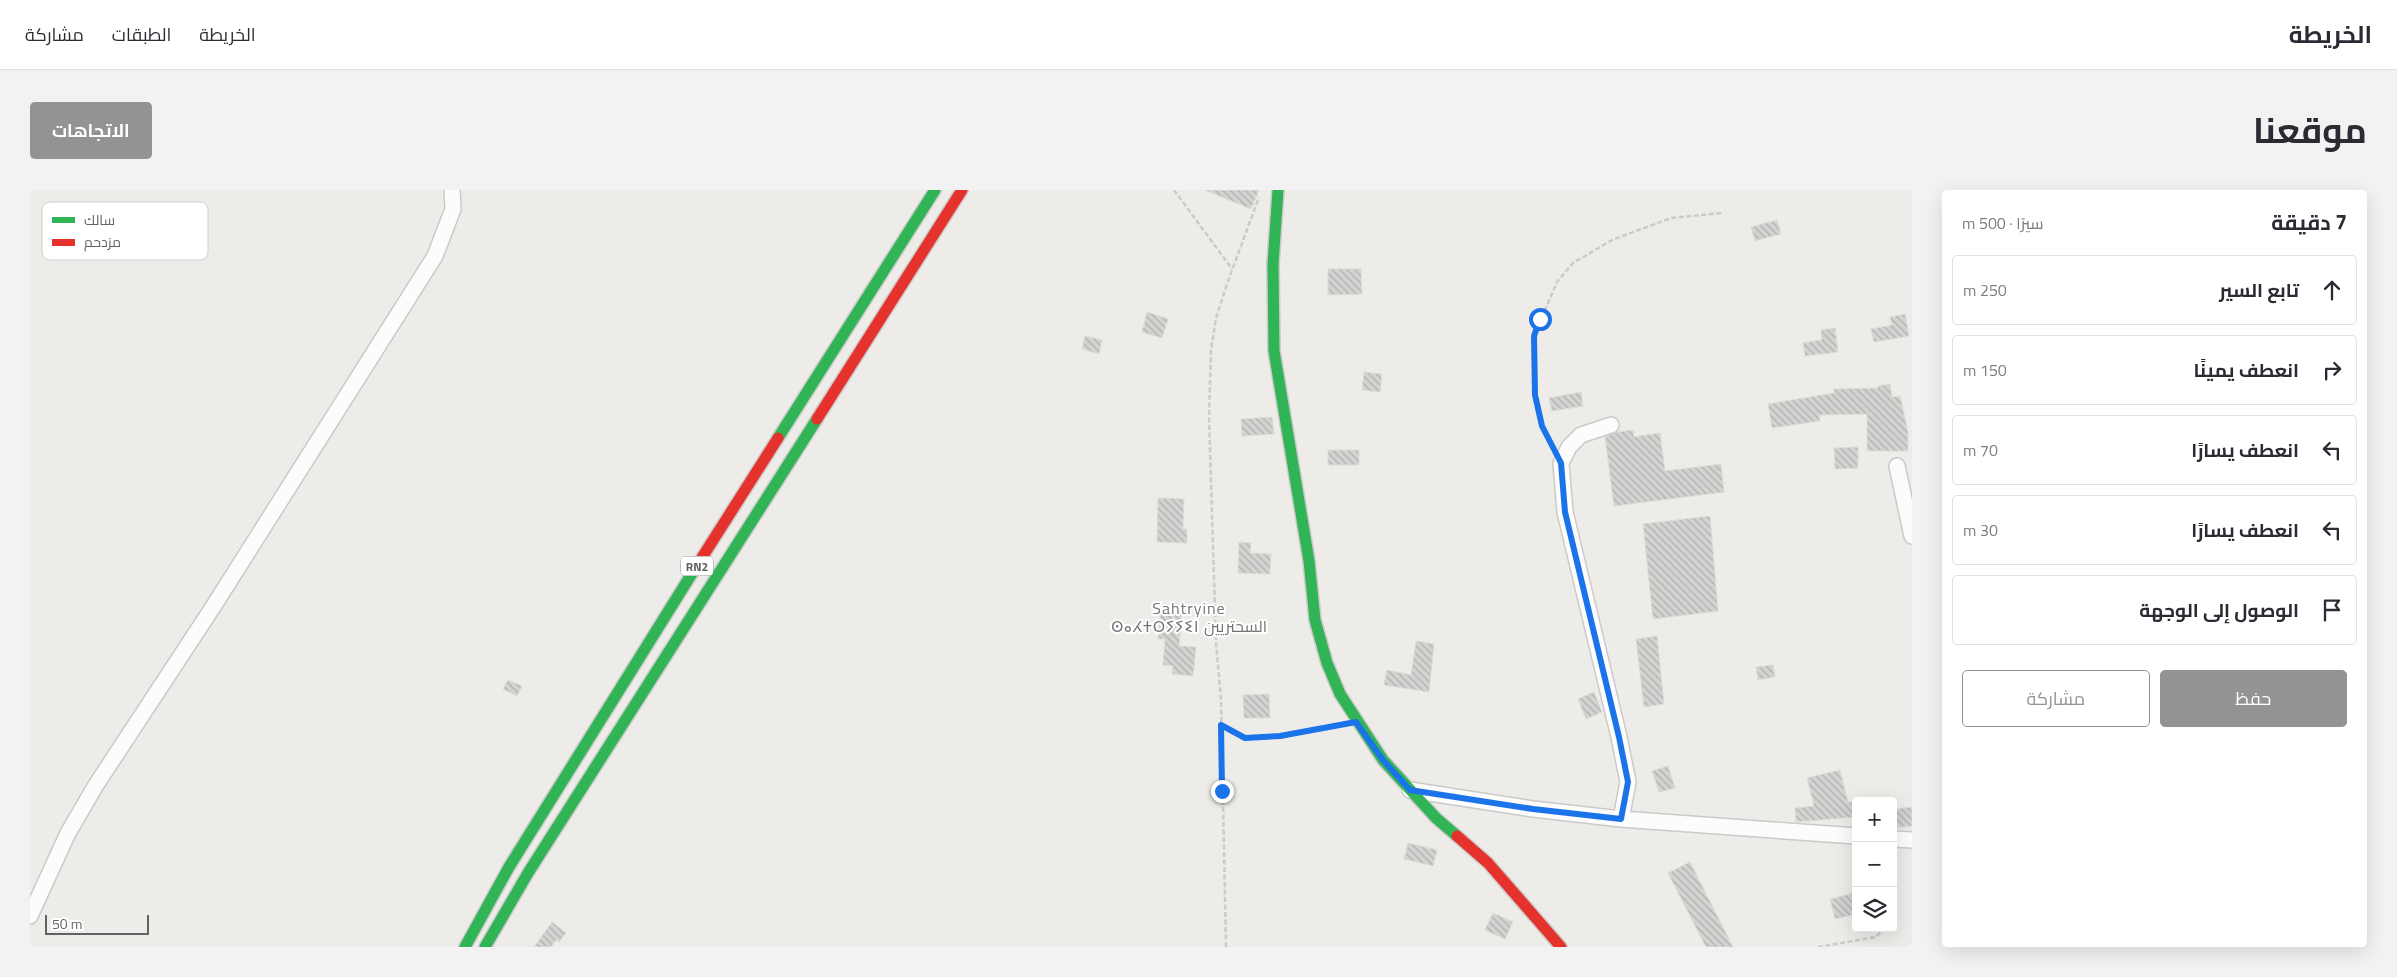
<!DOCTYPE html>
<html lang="ar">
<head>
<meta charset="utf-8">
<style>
	body { margin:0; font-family:"Titillium Web",Cairo,"Noto Sans Tifinagh",sans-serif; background:#f2f2f3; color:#2b2b33; direction:rtl }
	.controls { position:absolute; right:15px; bottom:15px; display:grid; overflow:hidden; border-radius:5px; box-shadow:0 5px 20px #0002 }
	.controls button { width:45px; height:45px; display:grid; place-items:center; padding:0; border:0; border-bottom:1px solid #e1e1e2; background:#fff; color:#2b2b33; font:25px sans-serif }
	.scale { position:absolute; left:15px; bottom:12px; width:104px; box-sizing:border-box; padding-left:5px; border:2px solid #5f6366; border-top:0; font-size:14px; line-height:18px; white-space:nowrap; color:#5f6366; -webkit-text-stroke:4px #fff; paint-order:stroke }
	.stop { position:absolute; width:15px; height:15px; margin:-11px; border:4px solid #1a73e8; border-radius:50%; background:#fff }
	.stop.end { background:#1a73e8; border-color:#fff; box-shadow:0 1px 5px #0008 }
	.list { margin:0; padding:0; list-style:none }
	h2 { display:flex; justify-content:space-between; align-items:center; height:65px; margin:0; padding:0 20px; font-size:21px }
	h2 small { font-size:16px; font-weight:400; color:#7c7c81 }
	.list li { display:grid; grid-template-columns:32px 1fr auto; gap:15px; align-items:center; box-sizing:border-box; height:70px; margin:0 10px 10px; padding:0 10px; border:1px solid #e1e1e2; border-radius:5px }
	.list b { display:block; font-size:19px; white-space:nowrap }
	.list em { font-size:16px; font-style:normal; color:#7c7c81 }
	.actions { display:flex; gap:10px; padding:15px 20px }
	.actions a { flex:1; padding:11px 0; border:1px solid #919394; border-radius:5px; text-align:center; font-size:18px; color:#919394 }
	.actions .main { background:#919394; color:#fff }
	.icon { flex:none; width:28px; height:28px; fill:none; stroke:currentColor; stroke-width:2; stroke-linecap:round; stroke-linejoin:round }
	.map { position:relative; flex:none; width:1882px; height:757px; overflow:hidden; direction:ltr; border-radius:5px }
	header { display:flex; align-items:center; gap:30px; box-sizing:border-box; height:70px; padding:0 25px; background:#fff; border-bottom:1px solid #e1e1e2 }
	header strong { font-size:24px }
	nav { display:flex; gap:28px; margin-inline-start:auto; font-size:18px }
	.intro { display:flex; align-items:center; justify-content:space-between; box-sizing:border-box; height:120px; padding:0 30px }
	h1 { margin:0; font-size:35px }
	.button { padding:12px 22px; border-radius:5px; background:#919394; color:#fff; font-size:18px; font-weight:700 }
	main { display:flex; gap:30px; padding:0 30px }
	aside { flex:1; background:#fff; border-radius:5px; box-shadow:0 5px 20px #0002 }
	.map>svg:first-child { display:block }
	.building { fill:url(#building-back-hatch); stroke:#dddbd8 }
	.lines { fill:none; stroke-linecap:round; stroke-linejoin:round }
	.street-casing { stroke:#cbcac9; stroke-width:18 }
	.fast-casing { stroke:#cacac9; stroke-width:14 }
	.jam-casing { stroke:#cacac9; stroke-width:14 }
	.path { stroke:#c9ccca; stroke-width:2.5; stroke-dasharray:5 2.5; stroke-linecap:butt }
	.street { stroke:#fcfcfc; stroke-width:15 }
	.fast { stroke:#30b455; stroke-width:11 }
	.jam { stroke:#e5322d; stroke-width:11 }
	.route { stroke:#1a73e8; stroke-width:6 }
	.labels { text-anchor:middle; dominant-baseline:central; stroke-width:4; stroke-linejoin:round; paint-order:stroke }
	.shield { fill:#fff; stroke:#8f9294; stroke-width:1 }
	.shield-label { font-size:12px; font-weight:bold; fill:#5f6366 }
	.quarter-label { font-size:16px; letter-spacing:1px; fill:#707578; stroke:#fff }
	.key { fill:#fff; stroke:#cfd0d1; stroke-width:1 }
	.key-label { font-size:14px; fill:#5f6366 }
</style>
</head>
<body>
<header>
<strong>الخريطة</strong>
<nav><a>الخريطة</a><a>الطبقات</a><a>مشاركة</a></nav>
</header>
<div class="intro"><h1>موقعنا</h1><a class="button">الاتجاهات</a></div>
<main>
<aside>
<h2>7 دقيقة<small>سيرًا · 500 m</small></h2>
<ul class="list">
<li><svg class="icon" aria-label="ahead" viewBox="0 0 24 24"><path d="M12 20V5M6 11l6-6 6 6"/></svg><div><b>تابع السير</b></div><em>250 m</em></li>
<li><svg class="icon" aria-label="right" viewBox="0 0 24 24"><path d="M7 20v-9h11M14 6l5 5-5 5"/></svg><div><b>انعطف يمينًا</b></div><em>150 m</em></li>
<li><svg class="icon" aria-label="left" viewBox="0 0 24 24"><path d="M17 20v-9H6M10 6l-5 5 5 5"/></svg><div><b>انعطف يسارًا</b></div><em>70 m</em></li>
<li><svg class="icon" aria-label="left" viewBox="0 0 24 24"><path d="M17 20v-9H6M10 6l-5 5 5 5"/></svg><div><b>انعطف يسارًا</b></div><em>30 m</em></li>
<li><svg class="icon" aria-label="arrive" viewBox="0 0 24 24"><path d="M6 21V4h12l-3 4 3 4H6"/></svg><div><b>الوصول إلى الوجهة</b></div></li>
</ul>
<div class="actions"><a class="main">حفظ</a><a>مشاركة</a></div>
</aside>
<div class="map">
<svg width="1882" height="757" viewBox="0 0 1882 757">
	<defs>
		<pattern id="building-back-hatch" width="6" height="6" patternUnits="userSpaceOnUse" patternTransform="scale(1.25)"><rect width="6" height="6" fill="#d5d3d2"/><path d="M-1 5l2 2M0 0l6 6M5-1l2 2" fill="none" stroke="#b0afae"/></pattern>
	</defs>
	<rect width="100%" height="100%" fill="#eeece9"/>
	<path class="building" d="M 1175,0 L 1229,0 L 1221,19 Z
		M 1747,30 L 1751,44 L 1725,51 L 1721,37 Z
		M 1298,79 L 1331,79 L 1332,104 L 1298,105 Z
		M 1117,122 L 1138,129 L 1132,148 L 1112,142 Z
		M 1875,124 L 1879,146 L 1844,152 L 1841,139 L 1862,135 L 1860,127 Z
		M 1805,138 L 1808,162 L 1775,166 L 1773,153 L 1792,150 L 1791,140 Z
		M 1055,146 L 1072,150 L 1069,164 L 1052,159 Z
		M 1334,182 L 1352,184 L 1350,202 L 1332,200 Z
		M 1860,194 L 1862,207 L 1870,206 L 1878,242 L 1878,261 L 1837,261 L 1837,224 L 1789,225 L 1790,231 L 1742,238 L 1738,214 L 1804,203 L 1804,199 L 1848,198 L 1848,196 Z
		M 1551,202 L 1553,216 L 1522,221 L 1519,208 Z
		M 1242,227 L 1244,244 L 1212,246 L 1211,229 Z
		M 1603,240 L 1604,247 L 1630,243 L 1635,281 L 1691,274 L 1694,302 L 1584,316 L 1575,247 L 1587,242 Z
		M 1828,257 L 1828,278 L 1805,279 L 1804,258 Z
		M 1298,260 L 1329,260 L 1329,275 L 1298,275 Z
		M 1128,308 L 1154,309 L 1153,339 L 1157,339 L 1157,353 L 1127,352 Z
		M 1680,326 L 1688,421 L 1623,429 L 1613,334 Z
		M 1209,352 L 1221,353 L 1220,363 L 1241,364 L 1240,384 L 1208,383 Z
		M 1131,416 L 1152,418 L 1149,456 L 1166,457 L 1163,486 L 1142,484 L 1143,476 L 1133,475 L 1135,449 L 1128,449 Z
		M 1627,446 L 1634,514 L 1614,517 L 1606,449 Z
		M 1386,451 L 1404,454 L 1399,502 L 1354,495 L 1357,480 L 1381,485 Z
		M 1743,475 L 1745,487 L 1728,490 L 1726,477 Z
		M 478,490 L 492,496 L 487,506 L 473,499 Z
		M 1564,502 L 1572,522 L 1556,529 L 1548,509 Z
		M 1239,504 L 1240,528 L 1214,528 L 1213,505 Z
		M 1638,576 L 1645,598 L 1629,602 L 1622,581 Z
		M 1810,580 L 1818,612 L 1822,612 L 1824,627 L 1766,632 L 1765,618 L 1784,616 L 1777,588 Z
		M 1882,617 L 1882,636 L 1863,638 L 1863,619 Z
		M 1378,653 L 1407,660 L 1403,676 L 1374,669 Z
		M 1660,672 L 1703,757 L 1676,757 L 1638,683 Z
		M 1824,703 L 1826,724 L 1805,729 L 1800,709 Z
		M 1463,723 L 1483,732 L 1475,749 L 1455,740 Z
		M 522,732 L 536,743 L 529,752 L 526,750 L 521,757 L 504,757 Z"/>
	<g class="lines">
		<defs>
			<path id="street" d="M 1581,235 L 1551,245 L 1539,257 L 1531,273 L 1535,322 L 1589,547 L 1598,592 L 1591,629
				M 1867,276 L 1882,346
				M 1380,600 L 1503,619 L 1591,629 L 1826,646
				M 1863,649 L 1882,650
				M 0,726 L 38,643 L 66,595 L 183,417 L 405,66 L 423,19 L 422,0"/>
			<path id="fast" d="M 1248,0 L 1243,74 L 1244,161 L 1279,371 L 1285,430 L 1297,473 L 1310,504 L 1353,570 L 1406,628 L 1427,646
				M 748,248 L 905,0
				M 435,757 L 479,677 L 666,377
				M 455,757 L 498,683 L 787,229"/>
			<path id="jam" d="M 787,229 L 932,0
				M 666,377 L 748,248
				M 1427,646 L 1458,673 L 1531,757"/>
		</defs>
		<use href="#street" class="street-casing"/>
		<use href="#fast" class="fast-casing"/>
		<use href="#jam" class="jam-casing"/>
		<path class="path" d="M 1144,0 L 1202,79
			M 1523,258 L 1512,236 L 1505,205 L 1504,146 L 1527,92 L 1543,73 L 1582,50 L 1641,28 L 1692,23
			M 1191,535 L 1215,548 L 1250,546 L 1310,535
			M 1196,757 L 1191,510 L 1186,453 L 1179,227 L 1181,160 L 1186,128 L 1197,94 L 1229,7
			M 1788,757 L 1846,747 L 1855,738"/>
		<use href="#street" class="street"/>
		<use href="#fast" class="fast"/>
		<use href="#jam" class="jam"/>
	</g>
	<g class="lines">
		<path class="route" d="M 1192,601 L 1191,535 L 1215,548 L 1250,546 L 1326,532 L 1353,570 L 1380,600 L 1503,619 L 1591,629 L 1598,592 L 1589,547 L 1535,322 L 1531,273 L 1512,236 L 1505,205 L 1504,146 L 1510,129"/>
	</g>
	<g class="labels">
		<rect class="shield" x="651" y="366.5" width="32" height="19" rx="4"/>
		<g class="shield-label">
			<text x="667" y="376">RN2</text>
		</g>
		<g class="quarter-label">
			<text x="1159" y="418">Sahtryine<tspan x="1159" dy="18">ⵙⴰⵃⵜⵔⵢⵢⵉⵏ السحتريين</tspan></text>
		</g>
	</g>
	<rect x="12" y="12" width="166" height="58" rx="8" class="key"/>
	<rect x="22" y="27" width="23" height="6" fill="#30b455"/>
	<rect x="22" y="49" width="23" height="7" fill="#e5322d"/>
	<g class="key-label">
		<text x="54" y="35">سالك</text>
		<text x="54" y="57">مزدحم</text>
	</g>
</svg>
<div class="controls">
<button>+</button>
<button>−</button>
<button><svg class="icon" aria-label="layers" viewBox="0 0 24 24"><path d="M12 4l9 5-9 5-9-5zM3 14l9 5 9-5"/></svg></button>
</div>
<div class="scale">50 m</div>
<div class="stop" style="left:1510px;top:129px"></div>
<div class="stop end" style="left:1192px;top:601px"></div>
</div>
</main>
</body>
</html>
